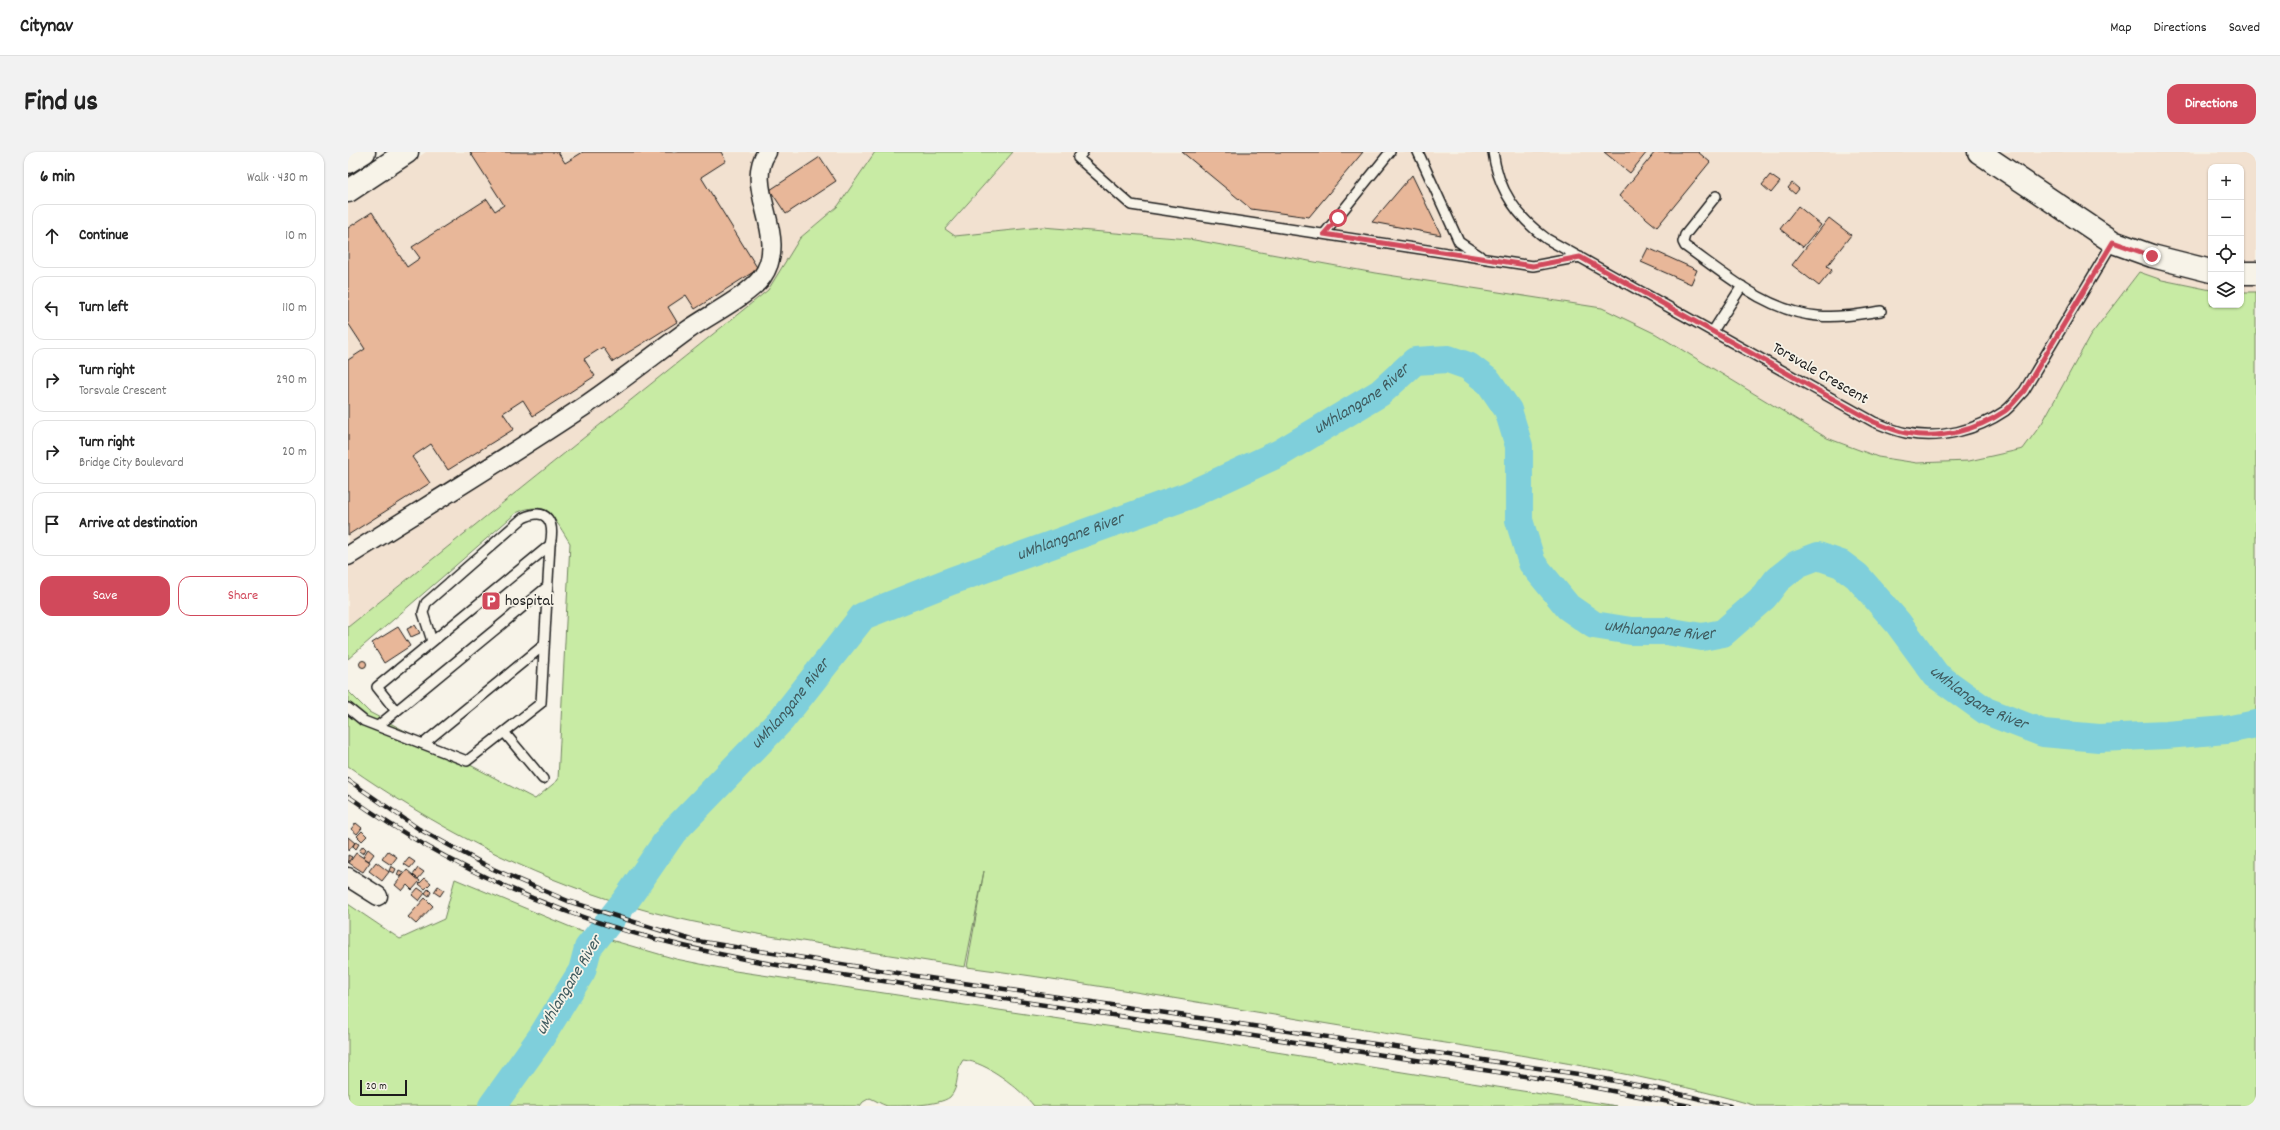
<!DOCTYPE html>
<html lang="en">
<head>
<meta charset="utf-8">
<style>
	body { margin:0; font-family:Dekko,sans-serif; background:#f2f2f2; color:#222 }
	.controls { position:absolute; right:12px; top:12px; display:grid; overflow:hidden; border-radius:8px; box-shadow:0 1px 3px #0004 }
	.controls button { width:36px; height:36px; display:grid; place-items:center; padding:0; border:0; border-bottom:1px solid #e0e0e0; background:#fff; color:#222; font:20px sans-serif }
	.scale { position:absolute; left:12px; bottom:10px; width:47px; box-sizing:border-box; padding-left:4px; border:2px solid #1c1c1c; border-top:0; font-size:11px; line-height:14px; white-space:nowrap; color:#1c1c1c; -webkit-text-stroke:3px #f7f3e8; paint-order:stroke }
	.stop { position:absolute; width:12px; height:12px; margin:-9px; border:3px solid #d1495b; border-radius:50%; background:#fff }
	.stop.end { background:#d1495b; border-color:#fff; box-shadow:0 1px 4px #0008 }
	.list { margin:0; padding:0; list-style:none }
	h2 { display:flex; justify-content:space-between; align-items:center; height:52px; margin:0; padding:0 16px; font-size:17px }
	h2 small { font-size:13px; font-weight:400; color:#767676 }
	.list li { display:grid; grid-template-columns:26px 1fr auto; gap:12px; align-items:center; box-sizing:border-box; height:64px; margin:0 8px 8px; padding:0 8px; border:1px solid #e0e0e0; border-radius:12px }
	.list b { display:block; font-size:15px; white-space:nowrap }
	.list p { margin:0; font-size:13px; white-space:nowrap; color:#767676 }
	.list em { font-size:13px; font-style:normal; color:#767676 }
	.actions { display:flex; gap:8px; padding:12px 16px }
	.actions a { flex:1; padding:9px 0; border:1px solid #d1495b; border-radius:12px; text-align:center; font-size:14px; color:#d1495b }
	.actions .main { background:#d1495b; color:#fff }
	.icon { flex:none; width:22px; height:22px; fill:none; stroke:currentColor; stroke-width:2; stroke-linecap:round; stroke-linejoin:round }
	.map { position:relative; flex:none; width:1908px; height:954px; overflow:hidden; border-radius:12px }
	header { display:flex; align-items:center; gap:24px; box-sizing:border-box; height:56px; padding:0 20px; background:#fff; border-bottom:1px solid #e0e0e0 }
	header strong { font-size:19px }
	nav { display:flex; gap:22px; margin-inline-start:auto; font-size:14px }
	.intro { display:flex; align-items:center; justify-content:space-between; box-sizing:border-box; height:96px; padding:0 24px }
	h1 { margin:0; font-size:28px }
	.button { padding:10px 18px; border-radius:12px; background:#d1495b; color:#fff; font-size:14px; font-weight:700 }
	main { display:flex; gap:24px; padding:0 24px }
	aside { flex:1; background:#fff; border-radius:12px; box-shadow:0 1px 3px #0004 }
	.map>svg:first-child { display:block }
	.built { fill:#f2e1d0 }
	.green { fill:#c8eba4; stroke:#728460 }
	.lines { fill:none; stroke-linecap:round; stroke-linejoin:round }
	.river { stroke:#7fcfdb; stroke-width:28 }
	.building { fill:#e8b799; stroke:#1c1c1c }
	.lane-casing { stroke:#1c1c1c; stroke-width:12 }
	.street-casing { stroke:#1c1c1c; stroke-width:21 }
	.secondary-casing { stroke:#1c1c1c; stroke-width:25 }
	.lane { stroke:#f7f3e8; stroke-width:9 }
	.street { stroke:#f7f3e8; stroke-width:18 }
	.secondary { stroke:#f7f3e8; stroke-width:22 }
	.rail-casing { stroke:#1c1c1c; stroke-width:4.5 }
	.rail { stroke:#f7f3e8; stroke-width:3; stroke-dasharray:9; stroke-linecap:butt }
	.route { stroke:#d1495b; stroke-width:5 }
	.labels { text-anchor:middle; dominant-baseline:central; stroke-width:3.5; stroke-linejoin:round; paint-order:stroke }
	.street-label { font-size:16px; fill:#1c1c1c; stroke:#f7f3e8 }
	.poi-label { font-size:16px; fill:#1c1c1c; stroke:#f7f3e8; text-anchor:start }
	.water-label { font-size:17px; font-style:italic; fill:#3f5b5f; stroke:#f7f3e8 }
</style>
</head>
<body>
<header>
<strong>Citynav</strong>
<nav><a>Map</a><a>Directions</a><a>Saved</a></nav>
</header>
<div class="intro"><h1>Find us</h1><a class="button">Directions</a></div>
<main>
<aside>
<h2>6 min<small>Walk · 430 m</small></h2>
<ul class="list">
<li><svg class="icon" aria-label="ahead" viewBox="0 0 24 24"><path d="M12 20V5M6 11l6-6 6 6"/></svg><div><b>Continue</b></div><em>10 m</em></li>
<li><svg class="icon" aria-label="left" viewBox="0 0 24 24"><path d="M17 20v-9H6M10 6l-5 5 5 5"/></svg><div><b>Turn left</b></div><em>110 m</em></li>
<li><svg class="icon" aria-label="right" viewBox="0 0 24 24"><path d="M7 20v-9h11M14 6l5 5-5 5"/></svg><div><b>Turn right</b><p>Torsvale Crescent</p></div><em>290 m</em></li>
<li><svg class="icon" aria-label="right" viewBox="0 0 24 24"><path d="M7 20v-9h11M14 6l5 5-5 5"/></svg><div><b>Turn right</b><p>Bridge City Boulevard</p></div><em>20 m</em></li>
<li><svg class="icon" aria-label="arrive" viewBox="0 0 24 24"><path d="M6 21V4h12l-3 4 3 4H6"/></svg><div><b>Arrive at destination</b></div></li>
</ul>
<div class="actions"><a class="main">Save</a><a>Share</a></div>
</aside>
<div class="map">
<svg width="1908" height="954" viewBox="0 0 1908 954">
	<rect width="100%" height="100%" fill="#f7f3e8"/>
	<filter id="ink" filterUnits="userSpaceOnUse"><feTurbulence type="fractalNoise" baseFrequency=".025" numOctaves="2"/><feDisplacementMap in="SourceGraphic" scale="8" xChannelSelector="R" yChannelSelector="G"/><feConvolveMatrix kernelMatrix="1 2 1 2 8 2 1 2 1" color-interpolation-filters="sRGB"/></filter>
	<g filter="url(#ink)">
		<path class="built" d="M 78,0 L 527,0 L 490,54 L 452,86 L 420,138 L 0,475 L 0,50 Z
			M 665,0 L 1908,0 L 1908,140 L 1893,140 L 1893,15 L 1863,15 L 1863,138 L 1814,128 L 1791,120 L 1742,184 L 1694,271 L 1675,297 L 1621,309 L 1569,311 L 1530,305 L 1479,286 L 1308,182 L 1027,121 L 841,87 L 694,75 L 606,84 L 597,78 Z"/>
		<path class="green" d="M 527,0 L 665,0 L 597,77 L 607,84 L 694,75 L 841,87 L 1027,121 L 1254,156 L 1308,182 L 1479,286 L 1530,305 L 1569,311 L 1621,309 L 1675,297 L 1694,271 L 1742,184 L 1791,120 L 1814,128 L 1863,138 L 1863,153 L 1893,153 L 1893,140 L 1908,140 L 1908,954 L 1409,954 C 1284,918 1157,901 1029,880 C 893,858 756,833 619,815 L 636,719 L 617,815 C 563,806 508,798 454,789 C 395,780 336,770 279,753 C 178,723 86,674 0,614 L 0,539 L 21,560 L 187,647 L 210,628 L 222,391 C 207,368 199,346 168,361 L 0,507 L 0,475 L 420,138 L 452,86 L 490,54 Z
			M 107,727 L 232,779 L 328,807 L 387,819 L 833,885 L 1269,954 L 686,954 C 671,936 639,910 615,908 C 607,918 612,935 602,945 C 591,954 552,954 539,954 C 533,952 527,948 522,946 L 515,950 L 512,954 L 0,954 L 0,752 L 52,787 L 96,767 Z"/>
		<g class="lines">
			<path class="river" id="s1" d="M 144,954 L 192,887 L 216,848 L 234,819 L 240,796 L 278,748 L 325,680 L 433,568 L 515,464 L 603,429 L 839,344 L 932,301 L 1032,241 L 1067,209 L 1100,207 L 1120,214 L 1141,230 L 1160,258 L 1171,294 L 1171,368 L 1184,411 L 1220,455 L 1246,473 L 1283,479 L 1318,479 L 1354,485 L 1375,481 L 1416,445 L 1429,428 L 1449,412 L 1470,404 L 1493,412 L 1509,424 L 1550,471 L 1588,523 L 1638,559 L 1695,581 L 1751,586 L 1818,583 L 1878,578 L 1908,572"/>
		</g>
		<path class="building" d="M 122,0 L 210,0 L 217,11 L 235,0 L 373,0 L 378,9 L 353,25 L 410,117 L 347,157 L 338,143 L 320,155 L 329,170 L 265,210 L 255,195 L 236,207 L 247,224 L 185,264 L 175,248 L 155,261 L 166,277 L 100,318 L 83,292 L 64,305 L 82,331 L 0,383 L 0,208 L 17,197 L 0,171 L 0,76 L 24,60 L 59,115 L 72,106 L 64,95 L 139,47 L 147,59 L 156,53 Z
			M 834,0 L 1015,0 L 961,65 L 903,57 Z
			M 1256,0 L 1299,0 L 1282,21 Z
			M 1307,0 L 1350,0 L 1362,10 L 1309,75 L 1271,44 Z
			M 472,5 L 488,29 L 438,62 L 422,38 Z
			M 1064,23 L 1093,83 L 1024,70 Z
			M 1422,23 L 1432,30 L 1423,41 L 1414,33 Z
			M 1444,31 L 1451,37 L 1447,42 L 1440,36 Z
			M 1450,54 L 1473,73 L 1455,95 L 1432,77 Z
			M 1481,66 L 1503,83 L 1479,114 L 1484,118 L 1471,134 L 1444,113 Z
			M 1300,96 L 1349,118 L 1343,132 L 1293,110 Z
			M 67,473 L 72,481 L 63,485 L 59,477 Z
			M 50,475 L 62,494 L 36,511 L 24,491 Z
			M11.5 512a3.5 3.5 0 1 1 7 0a3.5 3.5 0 1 1-7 0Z
			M 8,671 L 14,676 L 9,682 L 3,677 Z
			M 14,679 L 19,684 L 14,689 L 9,684 Z
			M 0,685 L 7,691 L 0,699 Z
			M 7,690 L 11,692 L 8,697 L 5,694 Z
			M 15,694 L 18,697 L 15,702 L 11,699 Z
			M 20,697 L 26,702 L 21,709 L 15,705 Z
			M 40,699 L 49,705 L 43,713 L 34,707 Z
			M 8,701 L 22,710 L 15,720 L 1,711 Z
			M 0,703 L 4,705 L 0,711 Z
			M 61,706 L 67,710 L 62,716 L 56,712 Z
			M 28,710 L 41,720 L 34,729 L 21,719 Z
			M 43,714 L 48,717 L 46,721 L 41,719 Z
			M 70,716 L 76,720 L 70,727 L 65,723 Z
			M 51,718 L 55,720 L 53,725 L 49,723 Z
			M 59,718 L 72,729 L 64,738 L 59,733 L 54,739 L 47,733 Z
			M 77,726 L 83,731 L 77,737 L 71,732 Z
			M 90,734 L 96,738 L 92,744 L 86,740 Z
			M 70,736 L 77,741 L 71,749 L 64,743 Z
			M 80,737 L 83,740 L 81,744 L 77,741 Z
			M 77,746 L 85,754 L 68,772 L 60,765 Z"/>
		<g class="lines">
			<defs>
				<path id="lane" d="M 735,0 L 730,6 L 783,53 L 1185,114 L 1232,105
					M 1070,0 L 1111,90 L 1132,104
					M 1145,0 C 1150,38 1169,65 1199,87 L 1526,270 C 1536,274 1547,279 1558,281 C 1592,288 1629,278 1657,259 C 1664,254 1670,245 1676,239 L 1765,90
					M 1368,44 L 1337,83 L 1335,90 L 1337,94 C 1377,122 1419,160 1470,164 C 1491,166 1512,162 1533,159
					M 976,82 L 1042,0
					M 1365,179 L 1394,134
					M 0,556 L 16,569 L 119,609 L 193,551 L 202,393 C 207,371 200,354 175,366 L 78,451 L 75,461 L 84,489
					M 48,559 L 29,535 L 202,393
					M 30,574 L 199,435
					M 156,580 L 195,627
					M 75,592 L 196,493"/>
				<path id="street" d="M 0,404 C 79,354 160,305 238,253 C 273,229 306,203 340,178 C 361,163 400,144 414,125 C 443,84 394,36 419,0
					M 0,725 L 30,744"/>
				<path id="secondary" d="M 1631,0 L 1765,90 L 1804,104 L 1863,119
					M 0,10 L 16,0
					M 0,39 L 59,0
					M 1893,121 L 1908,121"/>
			</defs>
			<use href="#lane" class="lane-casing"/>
			<use href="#street" class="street-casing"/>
			<use href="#secondary" class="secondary-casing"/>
			<use href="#lane" class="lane"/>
			<use href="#street" class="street"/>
			<use href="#secondary" class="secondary"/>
			<defs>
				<path id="rail" d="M 0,628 L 71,677 L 145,717 L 220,749 L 343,788 L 568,824 L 1230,922 L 1315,938 L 1382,954
					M 0,644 C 145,746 281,790 454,817 L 1223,931 L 1342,954"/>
			</defs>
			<use href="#rail" class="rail-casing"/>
			<use href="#rail" class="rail"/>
		</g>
	</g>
	<g class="lines" filter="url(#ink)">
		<path class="route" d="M 990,66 L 976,82 L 1185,114 L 1232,105 L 1526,270 C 1536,274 1547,279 1558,281 C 1592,288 1629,278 1657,259 C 1664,254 1670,245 1676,239 L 1765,90 L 1804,104"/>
	</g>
	<defs>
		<symbol id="parking-square" viewBox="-11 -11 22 22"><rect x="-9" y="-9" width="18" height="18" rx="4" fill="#d1495b" stroke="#f7f3e8"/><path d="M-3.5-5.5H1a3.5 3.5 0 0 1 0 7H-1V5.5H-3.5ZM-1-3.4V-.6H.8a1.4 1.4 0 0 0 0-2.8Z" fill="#fff"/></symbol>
	</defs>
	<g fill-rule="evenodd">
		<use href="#parking-square" x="132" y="438" width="22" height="22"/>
	</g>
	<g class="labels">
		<g class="street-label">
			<text transform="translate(1472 222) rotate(30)">Torsvale Crescent</text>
		</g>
		<g class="poi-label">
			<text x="157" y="449">hospital</text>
		</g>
		<g class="water-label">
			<text stroke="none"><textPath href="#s1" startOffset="1164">uMhlangane River</textPath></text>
			<text stroke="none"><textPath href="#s1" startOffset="840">uMhlangane River</textPath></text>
			<text stroke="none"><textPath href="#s1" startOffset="1656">uMhlangane River</textPath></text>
			<text stroke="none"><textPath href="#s1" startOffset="2064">uMhlangane River</textPath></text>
			<text stroke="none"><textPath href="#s1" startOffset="504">uMhlangane River</textPath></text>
			<text transform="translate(222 834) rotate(-59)">uMhlangane River</text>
		</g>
	</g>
</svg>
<div class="controls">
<button>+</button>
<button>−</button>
<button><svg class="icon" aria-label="locate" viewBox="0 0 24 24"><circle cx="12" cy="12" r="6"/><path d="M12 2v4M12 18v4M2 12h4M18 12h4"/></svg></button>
<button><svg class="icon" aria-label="layers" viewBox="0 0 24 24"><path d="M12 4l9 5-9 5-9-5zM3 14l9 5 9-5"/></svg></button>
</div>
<div class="scale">20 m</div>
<div class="stop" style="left:990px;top:66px"></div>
<div class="stop end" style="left:1804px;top:104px"></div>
</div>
</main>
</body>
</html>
